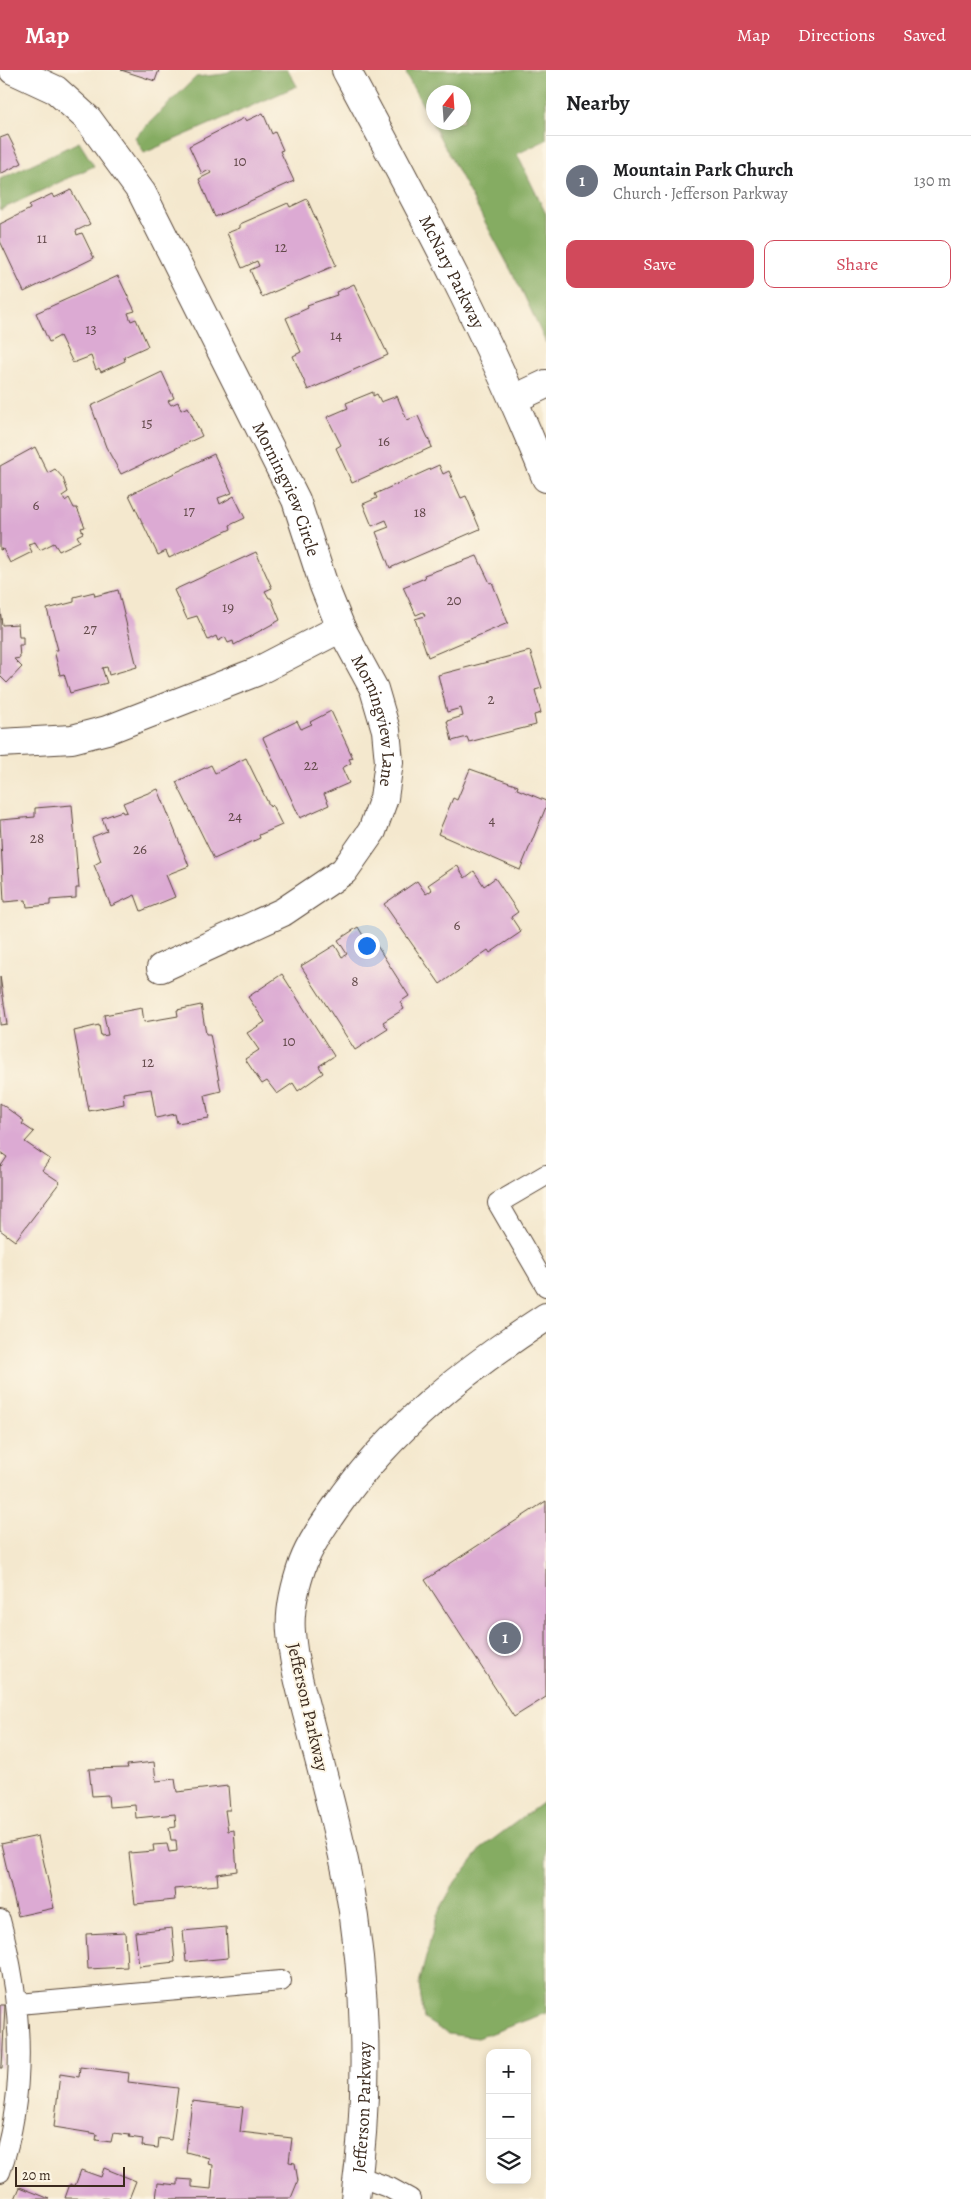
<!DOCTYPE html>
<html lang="en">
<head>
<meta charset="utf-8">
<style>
	body { margin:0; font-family:Alegreya,serif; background:#f2f2f2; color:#202124 }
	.controls { position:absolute; right:15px; bottom:15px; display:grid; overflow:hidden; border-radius:10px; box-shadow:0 2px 8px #0003 }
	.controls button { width:45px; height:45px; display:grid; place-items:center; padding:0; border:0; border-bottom:1px solid #e0e0e0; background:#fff; color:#202124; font:25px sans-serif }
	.compass { position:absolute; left:426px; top:15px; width:45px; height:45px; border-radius:50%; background:#fff; box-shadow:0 2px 8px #0003; rotate:17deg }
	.scale { position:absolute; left:15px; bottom:12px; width:110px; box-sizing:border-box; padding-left:5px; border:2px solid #3b2a1e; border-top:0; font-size:14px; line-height:18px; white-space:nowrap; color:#3b2a1e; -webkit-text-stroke:4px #fcf5e5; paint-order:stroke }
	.you { position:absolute; left:366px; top:875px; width:18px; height:18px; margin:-12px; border:4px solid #fff; border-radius:50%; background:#1a73e8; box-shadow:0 0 0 8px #1a73e833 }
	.badge { display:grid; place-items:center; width:32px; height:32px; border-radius:50%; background:#d1495b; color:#fff; font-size:16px; font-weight:700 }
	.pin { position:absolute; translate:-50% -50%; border:2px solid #fff; box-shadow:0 1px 5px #0006 }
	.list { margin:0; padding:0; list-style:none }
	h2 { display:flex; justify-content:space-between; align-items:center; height:65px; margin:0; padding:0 20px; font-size:21px }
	h2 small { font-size:16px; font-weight:400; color:#757577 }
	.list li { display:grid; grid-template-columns:32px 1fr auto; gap:15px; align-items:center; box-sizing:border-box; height:90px; padding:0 20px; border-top:1px solid #e0e0e0 }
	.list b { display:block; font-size:19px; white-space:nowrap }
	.list p { margin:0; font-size:16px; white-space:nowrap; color:#757577 }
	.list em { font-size:16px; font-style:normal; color:#757577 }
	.actions { display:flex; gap:10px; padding:15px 20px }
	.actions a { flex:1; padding:11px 0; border:1px solid #d1495b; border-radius:10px; text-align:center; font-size:18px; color:#d1495b }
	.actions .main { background:#d1495b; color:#fff }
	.icon { flex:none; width:28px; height:28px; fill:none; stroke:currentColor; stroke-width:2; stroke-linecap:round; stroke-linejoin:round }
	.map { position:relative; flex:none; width:546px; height:2129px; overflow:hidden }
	header { display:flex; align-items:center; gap:30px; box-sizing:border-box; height:70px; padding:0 25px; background:#d1495b; color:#fff }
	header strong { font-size:24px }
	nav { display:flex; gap:28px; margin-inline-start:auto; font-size:18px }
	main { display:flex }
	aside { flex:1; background:#fff }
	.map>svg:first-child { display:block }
	.forest { fill:#85ac62; stroke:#606b40; fill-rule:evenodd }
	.building { fill:#dcaad3 }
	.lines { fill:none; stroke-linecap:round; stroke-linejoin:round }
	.service-casing { stroke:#574638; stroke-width:22 }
	.minor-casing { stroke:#574638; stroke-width:30 }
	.tertiary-casing { stroke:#574638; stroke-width:30 }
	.service { stroke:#fff; stroke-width:20 }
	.minor { stroke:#fff; stroke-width:28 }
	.tertiary { stroke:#fff; stroke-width:28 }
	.labels { text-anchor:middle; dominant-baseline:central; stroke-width:4; stroke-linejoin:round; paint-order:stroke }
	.number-label { font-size:15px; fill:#634a4b }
	.street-label { font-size:18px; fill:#3b2a1e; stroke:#fcf5e5 }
</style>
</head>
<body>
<header>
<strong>Map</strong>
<nav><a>Map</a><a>Directions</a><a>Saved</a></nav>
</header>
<main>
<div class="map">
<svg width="546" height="2129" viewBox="0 0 546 2129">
	<rect width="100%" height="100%" fill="#fcf5e5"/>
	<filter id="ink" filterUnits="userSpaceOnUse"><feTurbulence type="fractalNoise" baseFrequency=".02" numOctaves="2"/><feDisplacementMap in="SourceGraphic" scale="10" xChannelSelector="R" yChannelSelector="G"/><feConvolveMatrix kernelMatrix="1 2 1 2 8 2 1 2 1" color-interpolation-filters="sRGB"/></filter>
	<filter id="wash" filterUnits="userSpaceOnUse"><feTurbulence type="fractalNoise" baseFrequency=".0096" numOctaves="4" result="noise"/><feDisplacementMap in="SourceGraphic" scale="20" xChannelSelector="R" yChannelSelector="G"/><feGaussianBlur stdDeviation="1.12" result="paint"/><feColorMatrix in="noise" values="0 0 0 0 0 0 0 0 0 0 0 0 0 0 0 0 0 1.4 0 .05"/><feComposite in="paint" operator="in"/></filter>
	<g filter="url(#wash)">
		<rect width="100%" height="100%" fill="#f4e8ce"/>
		<path class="forest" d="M 232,0 L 288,0 L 297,16 L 144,83 L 135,67 L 196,7 L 224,4 Z
			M 406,0 L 546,0 L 546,70 L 517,84 L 546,144 L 546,273 L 523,223 L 407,6 ZM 463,22 L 463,52 L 433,52 L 433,22 Z
			M 79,72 L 94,96 L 0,140 L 0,109 Z
			M 546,1730 L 546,1943 L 478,1968 L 448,1964 L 424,1949 L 419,1914 L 437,1845 L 455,1812 L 484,1776 Z"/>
		<g id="blocks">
			<path class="building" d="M 121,0 L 159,0 L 155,11 Z
				M 263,43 L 272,64 L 275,62 L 283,80 L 280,81 L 294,111 L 215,147 L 199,109 L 211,103 L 209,100 L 202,104 L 189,76 L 244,48 L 246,51 Z
				M 8,65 L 22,93 L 0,104 L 0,68 Z
				M 71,120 L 90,154 L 76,161 L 77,165 L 82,163 L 94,188 L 24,222 L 0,171 L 0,154 L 30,139 L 29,135 L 52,124 L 54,128 Z
				M 307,129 L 336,195 L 262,227 L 250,200 L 259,196 L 257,191 L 242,198 L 227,163 L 240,158 L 240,154 L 288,133 L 290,137 Z
				M 118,206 L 135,241 L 128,243 L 131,251 L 136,249 L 148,276 L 124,287 L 125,291 L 101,302 L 99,298 L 96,300 L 91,286 L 73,293 L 60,266 L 49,272 L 36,243 Z
				M 354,214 L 388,285 L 308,320 L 293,286 L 301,282 L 286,248 L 308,238 L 307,235 L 337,225 L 336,222 Z
				M 162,302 L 174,328 L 168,331 L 171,335 L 178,332 L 181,340 L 188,337 L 202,366 L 121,404 L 106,377 L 91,336 Z
				M 373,322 L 373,326 L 377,324 L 381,332 L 397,326 L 407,350 L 418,346 L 432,377 L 352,413 L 336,378 L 341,375 L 327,347 L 348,338 L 346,333 Z
				M 35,377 L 48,403 L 55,399 L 63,408 L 68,422 L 62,426 L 65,431 L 69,428 L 74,438 L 77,438 L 85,457 L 81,458 L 83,463 L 77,466 L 80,471 L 59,481 L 54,473 L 40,480 L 35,472 L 28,474 L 32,482 L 10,493 L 3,479 L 0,480 L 0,396 Z
				M 214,384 L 232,423 L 218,428 L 220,434 L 234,426 L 245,448 L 230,455 L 231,459 L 169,488 L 166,481 L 158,485 L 129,425 Z
				M 439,395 L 443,404 L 449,401 L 461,428 L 466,426 L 480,459 L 390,498 L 376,462 L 389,457 L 386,450 L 372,456 L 363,434 L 377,428 L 375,424 Z
				M 256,482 L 272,518 L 265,521 L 269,528 L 271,528 L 280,550 L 234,575 L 233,571 L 228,573 L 225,567 L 218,571 L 216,566 L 208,570 L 197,546 L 187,549 L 174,520 Z
				M 477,486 L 490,513 L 492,512 L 508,553 L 428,587 L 415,549 L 425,546 L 423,542 L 416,545 L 403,517 L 425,508 L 424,505 Z
				M 118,520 L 137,597 L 109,605 L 107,597 L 102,598 L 107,613 L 70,623 L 64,604 L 60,605 L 54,580 L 58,580 L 47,539 L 74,532 L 74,527 L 94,522 L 95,526 Z
				M 0,539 L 2,555 L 18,554 L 19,567 L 23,567 L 23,575 L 19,575 L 20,588 L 14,589 L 22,597 L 7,613 L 0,606 Z
				M 530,581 L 542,618 L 535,620 L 541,643 L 534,645 L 536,655 L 469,672 L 467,667 L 452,671 L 447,651 L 463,646 L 461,638 L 447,642 L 438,605 Z
				M 331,641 L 353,688 L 349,689 L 351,693 L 342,698 L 349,713 L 324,724 L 329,735 L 300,748 L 263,668 L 297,651 L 301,659 L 312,654 L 310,652 Z
				M 246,688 L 270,737 L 272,735 L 282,755 L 259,765 L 260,768 L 214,789 L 176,712 L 211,695 L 215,703 Z
				M 470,699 L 518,716 L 517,719 L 546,731 L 546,737 L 520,800 L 438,764 L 453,728 L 457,730 Z
				M 158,719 L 189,796 L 166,805 L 175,827 L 141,841 L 135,825 L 111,836 L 94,795 L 101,791 L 92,767 L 107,761 L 102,748 L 122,741 L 123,743 L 127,742 L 123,733 Z
				M 72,735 L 79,818 L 76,818 L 76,828 L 50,830 L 50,835 L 27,837 L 26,830 L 4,832 L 0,750 L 35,747 L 35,738 Z
				M 457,795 L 465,808 L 474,801 L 484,816 L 495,808 L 518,842 L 511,847 L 521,862 L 490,883 L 488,880 L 440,914 L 384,834 L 417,811 L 426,824 L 432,820 L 428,815 Z
				M 358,857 L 367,872 L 372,868 L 409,926 L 400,932 L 404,939 L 383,952 L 388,959 L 355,980 L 301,896 L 335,875 L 342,887 L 347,884 L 338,870 Z
				M 282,904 L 334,986 L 319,996 L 323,1003 L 298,1021 L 293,1013 L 277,1024 L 267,1011 L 262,1014 L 245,989 L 259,980 L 247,963 L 265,952 L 248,927 Z
				M 0,906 L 7,954 L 0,955 Z
				M 201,935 L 206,964 L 210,964 L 221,1021 L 205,1025 L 209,1048 L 177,1053 L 175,1044 L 156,1048 L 151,1019 L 123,1023 L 124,1034 L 89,1041 L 74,961 L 99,955 L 101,966 L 108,965 L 104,945 L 142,938 L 144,952 L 178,946 L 177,940 Z
				M 0,1033 L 24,1051 L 22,1054 L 34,1062 L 25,1072 L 50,1089 L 42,1100 L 60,1112 L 15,1171 L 0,1160 L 0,1094 L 1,1096 L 7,1087 L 0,1082 Z
				M 546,1431 L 546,1627 L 514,1647 L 425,1510 Z
				M 154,1692 L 156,1711 L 175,1709 L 177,1722 L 228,1716 L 230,1740 L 225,1740 L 228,1761 L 234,1760 L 237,1801 L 217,1804 L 218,1815 L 174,1819 L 175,1830 L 135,1834 L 129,1783 L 154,1781 L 153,1775 L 167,1774 L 169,1782 L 177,1781 L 176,1770 L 171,1770 L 169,1758 L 176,1757 L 175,1744 L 136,1748 L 135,1735 L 109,1737 L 108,1725 L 92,1726 L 89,1699 L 128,1698 L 127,1695 Z
				M 38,1766 L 54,1838 L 18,1846 L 1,1774 Z
				M 226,1857 L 228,1888 L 186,1892 L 183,1861 Z
				M 172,1858 L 175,1892 L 139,1896 L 135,1862 Z
				M 125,1862 L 127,1897 L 88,1899 L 86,1864 Z
				M 0,1935 L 5,1935 L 2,1998 L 0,1998 Z
				M 80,1997 L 129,2003 L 128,2012 L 178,2018 L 171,2070 L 159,2068 L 158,2078 L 142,2076 L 143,2069 L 129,2067 L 130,2065 L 113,2063 L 111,2072 L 96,2070 L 97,2064 L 54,2057 L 60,2004 L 79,2007 Z
				M 192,2031 L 243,2037 L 240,2062 L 292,2068 L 289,2092 L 295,2093 L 298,2111 L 291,2128 L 156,2129 L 158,2113 L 178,2115 L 178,2109 L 192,2110 L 192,2117 L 211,2119 L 213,2095 L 208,2094 L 209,2088 L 186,2082 Z
				M 104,2098 L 136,2111 L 129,2129 L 65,2128 L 70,2114 L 75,2116 L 81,2100 L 101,2107 Z
				M 20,2117 L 50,2129 L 15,2129 Z"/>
		</g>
	</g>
	<g filter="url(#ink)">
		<use href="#blocks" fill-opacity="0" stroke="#574638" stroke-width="1"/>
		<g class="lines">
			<defs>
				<path id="service" d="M 546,1105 L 498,1133 L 546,1216
					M 0,1850 C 22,1932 28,2019 0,2102
					M 18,1934 L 281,1911
					M 358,2106 L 390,2118 L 410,2129"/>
				<g id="minor">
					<path id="s1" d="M 13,0 L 56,20 L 88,49 L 142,123 L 296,430 L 324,516 L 341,558 L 374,619 L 386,660 L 389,692 L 384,728 L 372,761 L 344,801 L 283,842 L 161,898"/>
					<path d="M 514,329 L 546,314"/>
					<path d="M 0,673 L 72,669 L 107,660 L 256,602 L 341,558"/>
				</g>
				<g id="tertiary">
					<path id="s2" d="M 346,0 C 418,134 490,267 546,408"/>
					<path id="s3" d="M 355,2129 C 370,2022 367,1912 347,1805 C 337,1755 323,1705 310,1655 C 302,1624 293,1593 291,1562 C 289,1540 296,1513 303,1493 C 310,1474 324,1454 336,1437 C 391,1358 466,1299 546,1247"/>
				</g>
			</defs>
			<use href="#service" class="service-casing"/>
			<use href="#minor" class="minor-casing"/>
			<use href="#tertiary" class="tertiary-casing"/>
			<use href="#service" class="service"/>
			<use href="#minor" class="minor"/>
			<use href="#tertiary" class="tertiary"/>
		</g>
	</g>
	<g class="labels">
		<g class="number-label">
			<text x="240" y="91">10</text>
			<text x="42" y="168">11</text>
			<text x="281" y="177">12</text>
			<text x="91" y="259">13</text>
			<text x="336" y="265">14</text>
			<text x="147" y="353">15</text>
			<text x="384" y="371">16</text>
			<text x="36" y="435">6</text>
			<text x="189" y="441">17</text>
			<text x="420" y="442">18</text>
			<text x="454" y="530">20</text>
			<text x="228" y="537">19</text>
			<text x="90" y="559">27</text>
			<text x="491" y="629">2</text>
			<text x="311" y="695">22</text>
			<text x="235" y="746">24</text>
			<text x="492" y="750">4</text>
			<text x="37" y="768">28</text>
			<text x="140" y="779">26</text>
			<text x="457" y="855">6</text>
			<text x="355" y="911">8</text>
			<text x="289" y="971">10</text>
			<text x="148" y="992">12</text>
		</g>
		<g class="street-label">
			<text stroke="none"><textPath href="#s2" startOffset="228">McNary Parkway</textPath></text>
			<text stroke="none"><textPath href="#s1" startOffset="512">Morningview Circle</textPath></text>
			<text stroke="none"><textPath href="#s1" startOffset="762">Morningview Lane</textPath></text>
			<text transform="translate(308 1637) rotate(77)">Jefferson Parkway</text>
			<text stroke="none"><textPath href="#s3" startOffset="92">Jefferson Parkway</textPath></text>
		</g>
	</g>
</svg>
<div class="controls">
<button>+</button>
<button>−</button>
<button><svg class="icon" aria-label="layers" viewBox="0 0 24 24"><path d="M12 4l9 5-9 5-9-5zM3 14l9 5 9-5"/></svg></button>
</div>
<svg class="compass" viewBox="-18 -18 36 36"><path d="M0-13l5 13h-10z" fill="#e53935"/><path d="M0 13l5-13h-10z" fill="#757577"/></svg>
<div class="scale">20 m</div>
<div class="you"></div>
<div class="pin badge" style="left:505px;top:1568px;background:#6b7280">1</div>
</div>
<aside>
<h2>Nearby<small></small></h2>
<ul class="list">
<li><span class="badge" style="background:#6b7280">1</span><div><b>Mountain Park Church</b><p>Church · Jefferson Parkway</p></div><em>130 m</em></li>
</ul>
<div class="actions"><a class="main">Save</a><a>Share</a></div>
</aside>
</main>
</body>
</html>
